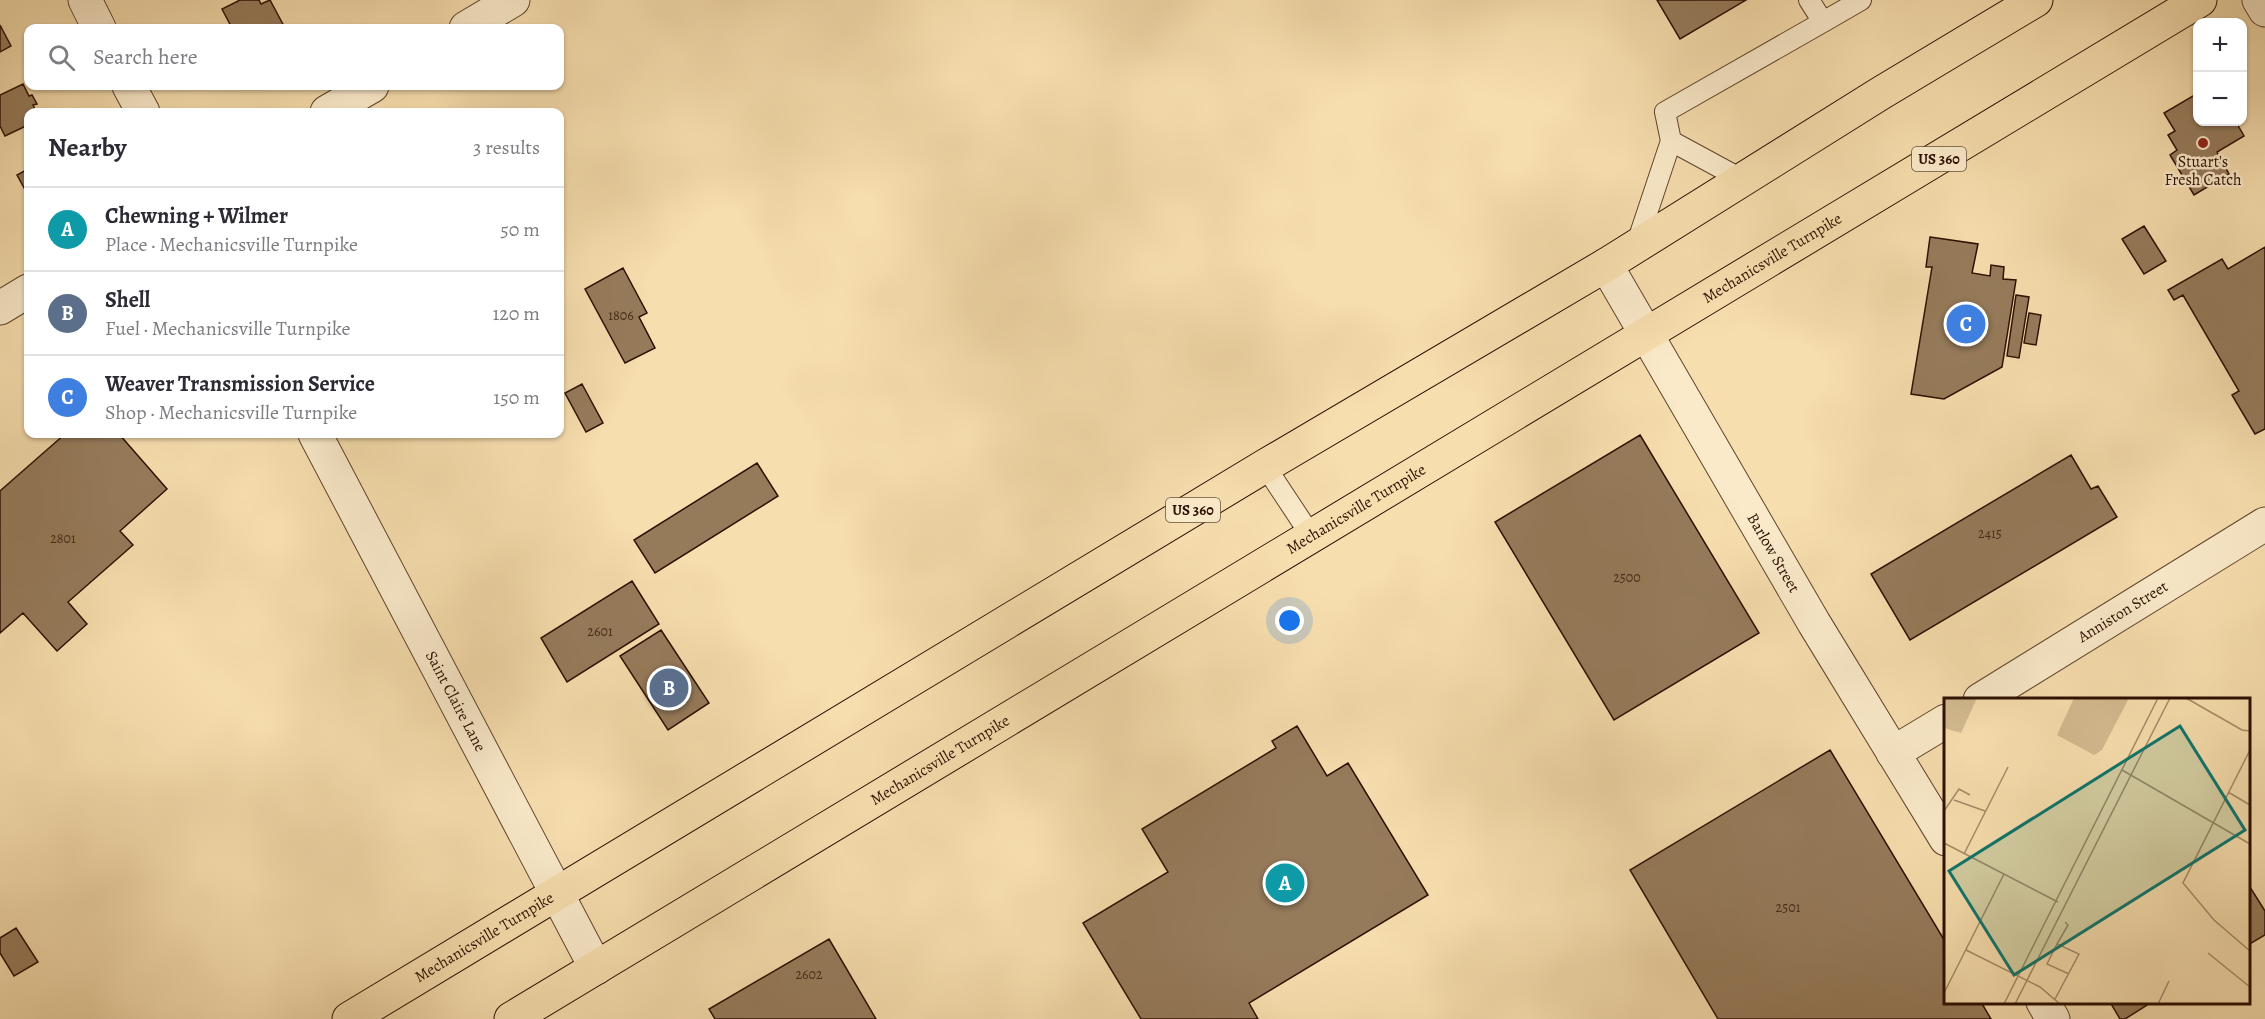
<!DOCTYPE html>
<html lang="en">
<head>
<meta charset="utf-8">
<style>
	body { margin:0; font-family:Alegreya,serif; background:#f7f7f7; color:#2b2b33 }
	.controls { position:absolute; right:18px; top:18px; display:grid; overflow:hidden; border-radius:12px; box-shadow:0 2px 4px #0004 }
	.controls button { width:54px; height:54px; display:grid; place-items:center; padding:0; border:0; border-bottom:2px solid #e1e1e2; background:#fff; color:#2b2b33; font:30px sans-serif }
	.you { position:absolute; left:1290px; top:621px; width:21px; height:21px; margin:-15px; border:4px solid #fff; border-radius:50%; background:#1a73e8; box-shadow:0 0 0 9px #1a73e833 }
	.badge { display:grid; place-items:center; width:39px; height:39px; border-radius:50%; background:#8f2418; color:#fff; font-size:20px; font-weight:700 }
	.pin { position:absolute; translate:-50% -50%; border:3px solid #fff; box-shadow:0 2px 6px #0006 }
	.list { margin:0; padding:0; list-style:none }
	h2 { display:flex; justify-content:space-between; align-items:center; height:78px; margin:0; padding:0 24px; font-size:26px }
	h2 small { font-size:20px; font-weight:400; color:#7c7c81 }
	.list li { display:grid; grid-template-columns:39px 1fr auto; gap:18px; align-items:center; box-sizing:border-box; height:84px; padding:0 24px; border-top:2px solid #e1e1e2 }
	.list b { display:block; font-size:22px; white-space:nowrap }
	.list p { margin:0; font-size:20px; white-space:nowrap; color:#7c7c81 }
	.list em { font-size:20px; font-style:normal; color:#7c7c81 }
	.icon { flex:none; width:33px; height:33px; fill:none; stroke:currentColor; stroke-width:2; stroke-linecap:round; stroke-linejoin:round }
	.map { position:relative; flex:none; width:2265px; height:1019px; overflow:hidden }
	.search { position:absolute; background:#fff; box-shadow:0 2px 4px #0004; left:24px; top:24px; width:540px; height:66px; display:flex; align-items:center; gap:15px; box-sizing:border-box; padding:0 21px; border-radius:12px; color:#7c7c81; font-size:22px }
	.panel { position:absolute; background:#fff; box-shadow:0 2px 4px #0004; left:24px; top:108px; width:540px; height:330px; border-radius:12px }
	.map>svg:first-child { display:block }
	.building { fill:#967b5b; stroke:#2c1002; stroke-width:1.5 }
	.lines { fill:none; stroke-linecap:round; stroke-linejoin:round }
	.service-casing { stroke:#5f442d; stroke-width:22 }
	.minor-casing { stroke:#5f442d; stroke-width:35 }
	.trunk-casing { stroke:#2c1002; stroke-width:35 }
	.service { stroke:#faeaca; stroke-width:20 }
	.minor { stroke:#faeaca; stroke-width:33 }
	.trunk { stroke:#f7deae; stroke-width:33 }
	.poi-dot { fill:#8f2418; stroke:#faeaca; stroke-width:2 }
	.labels { text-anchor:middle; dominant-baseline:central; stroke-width:5; stroke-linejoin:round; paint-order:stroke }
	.number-label { font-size:14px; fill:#462b18 }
	.shield { fill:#faeaca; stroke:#6a513e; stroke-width:1.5 }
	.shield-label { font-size:15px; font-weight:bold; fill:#2c1002 }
	.poi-label { font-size:16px; fill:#2c1002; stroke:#faeaca }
	.street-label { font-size:16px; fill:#2c1002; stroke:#faeaca }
	.inset-road { fill:none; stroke:#a68c69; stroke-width:1.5 }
	.view { fill:#0f766e; fill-opacity:0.15; stroke:#0f766e; stroke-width:3 }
	.inset-edge { fill:none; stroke:#2c1002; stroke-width:3 }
</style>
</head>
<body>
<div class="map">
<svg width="2265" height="1019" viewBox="0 0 2265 1019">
	<rect width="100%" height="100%" fill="#f7deae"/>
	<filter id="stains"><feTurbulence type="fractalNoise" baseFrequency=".00333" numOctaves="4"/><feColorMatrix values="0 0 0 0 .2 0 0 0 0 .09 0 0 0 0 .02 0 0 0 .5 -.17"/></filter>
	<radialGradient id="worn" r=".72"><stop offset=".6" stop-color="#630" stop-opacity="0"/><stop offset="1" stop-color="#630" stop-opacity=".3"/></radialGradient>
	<path class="building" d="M 240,0 L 259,0 L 261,4 L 270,0 L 285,28 L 232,28 L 222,9 Z
		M 1657,0 L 1746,0 L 1680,39 Z
		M 0,25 L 11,46 L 0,52 Z
		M 23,84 L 29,96 L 32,95 L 37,104 L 33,105 L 36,112 L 28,112 L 28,125 L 5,136 L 0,126 L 0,95 Z
		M 2198,93 L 2198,122 L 2236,122 L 2244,136 L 2217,152 L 2229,174 L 2194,195 L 2170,155 L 2177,150 L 2168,135 L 2175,131 L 2164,113 Z
		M 28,169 L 28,195 L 17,175 Z
		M 2144,226 L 2166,261 L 2144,274 L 2122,239 Z
		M 1930,237 L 1978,244 L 1972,273 L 1990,276 L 1991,265 L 2004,267 L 2003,279 L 2016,280 L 2002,367 L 1944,399 L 1911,394 L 1932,267 L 1926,267 Z
		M 2265,247 L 2265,429 L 2255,434 L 2232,395 L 2239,391 L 2183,295 L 2174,300 L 2168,290 L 2222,259 L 2228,269 Z
		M 623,268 L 647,313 L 639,317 L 655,348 L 625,363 L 585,289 Z
		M 2016,295 L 2029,297 L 2019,358 L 2007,356 Z
		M 2029,313 L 2041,315 L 2036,345 L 2024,343 Z
		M 582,384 L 603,423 L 586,432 L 565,393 Z
		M 65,434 L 119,434 L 167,489 L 120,531 L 133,545 L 68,602 L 87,624 L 57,651 L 23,613 L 0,633 L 0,491 Z
		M 1640,435 L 1759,633 L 1614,720 L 1495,522 Z
		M 2071,455 L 2091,489 L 2098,486 L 2117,517 L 1910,640 L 1871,574 Z
		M 757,463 L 778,496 L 655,573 L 634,540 Z
		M 632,581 L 659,624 L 567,682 L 541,638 Z
		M 661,630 L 709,703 L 668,730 L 620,656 Z
		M 1297,726 L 1327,776 L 1348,763 L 1428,895 L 1249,1003 L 1258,1019 L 1141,1019 L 1083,923 L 1168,872 L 1142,829 L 1276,748 L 1272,741 Z
		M 1830,750 L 1946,943 L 1946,1002 L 1981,1002 L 1991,1019 L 1718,1019 L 1630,870 Z
		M 2248,884 L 2265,911 L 2265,935 L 2248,945 Z
		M 16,928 L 38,962 L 14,976 L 0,953 L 0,938 Z
		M 829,939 L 876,1019 L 715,1019 L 709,1009 Z
		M 2110,1002 L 2152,1002 L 2125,1019 L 2120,1019 Z"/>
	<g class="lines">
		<defs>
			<path id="service" d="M 1823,22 L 1861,0
				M 1671,141 L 1665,112 L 1823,22 L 1809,0
				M 1636,246 L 1671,141 L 1743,180
				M 1265,466 L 1312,537"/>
			<g id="minor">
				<path d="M 85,0 L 99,28"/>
				<path d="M 2259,0 L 2265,10"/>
				<path d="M 466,28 L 513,0"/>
				<path d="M 129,86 L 143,112"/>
				<path d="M 327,112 L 372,86"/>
				<path id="s1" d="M 1606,265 L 1814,623 L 1946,839"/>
				<path d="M 0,308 L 28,291"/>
				<path id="s2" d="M 315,434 L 596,968"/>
				<path id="s3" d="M 1980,700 L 2265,524"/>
				<path d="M 1893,753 L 1946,721"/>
				<path d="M 2043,1002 L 2053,1019"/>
			</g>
			<g id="trunk">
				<path id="s4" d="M 349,1019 L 1265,466 L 1606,265 L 1881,93 L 2036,0"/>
				<path id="s5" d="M 511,1019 L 2200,0"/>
			</g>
		</defs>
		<use href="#service" class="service-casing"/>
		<use href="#minor" class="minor-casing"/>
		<use href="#trunk" class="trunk-casing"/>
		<use href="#service" class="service"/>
		<use href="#minor" class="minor"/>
		<use href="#trunk" class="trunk"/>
	</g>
	<circle class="poi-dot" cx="2203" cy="143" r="6"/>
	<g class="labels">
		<g class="number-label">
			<text x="621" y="315">1806</text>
			<text x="1990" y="533">2415</text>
			<text x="63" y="538">2801</text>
			<text x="1627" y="577">2500</text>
			<text x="600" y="631">2601</text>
			<text x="1788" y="907">2501</text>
			<text x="809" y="974">2602</text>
		</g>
		<g class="shield">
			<rect x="1912" y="147" width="54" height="24" rx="4.5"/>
			<rect x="1166" y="498" width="54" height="24" rx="4.5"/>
		</g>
		<g class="shield-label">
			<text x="1939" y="159">US 360</text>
			<text x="1193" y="510">US 360</text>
		</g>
		<g class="poi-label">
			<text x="2203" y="162">Stuart's<tspan x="2203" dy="18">Fresh Catch</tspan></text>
		</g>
		<g class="street-label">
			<text stroke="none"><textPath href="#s5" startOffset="1473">Mechanicsville Turnpike</textPath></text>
			<text stroke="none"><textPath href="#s5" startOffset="987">Mechanicsville Turnpike</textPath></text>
			<text stroke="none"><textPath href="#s1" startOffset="333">Barlow Street</textPath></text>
			<text stroke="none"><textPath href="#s3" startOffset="168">Anniston Street</textPath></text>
			<text stroke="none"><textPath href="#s2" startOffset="302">Saint Claire Lane</textPath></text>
			<text stroke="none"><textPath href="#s5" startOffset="501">Mechanicsville Turnpike</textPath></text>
			<text stroke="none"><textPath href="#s4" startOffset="158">Mechanicsville Turnpike</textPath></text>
		</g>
	</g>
	<g transform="translate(1944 698)">
		<rect width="306" height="306" fill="#f7deae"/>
		<path d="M 0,0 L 33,0 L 17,35 L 0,30 ZM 130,0 L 185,0 L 158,52 L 150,57 L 113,37 Z" fill="#d4bb91"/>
		<path class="inset-road" d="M 242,0 L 298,32 L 306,33M 306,52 L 239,185 L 270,222 L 306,253M 178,72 L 306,146M 284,94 L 306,107M 10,102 L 41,113M 0,113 L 15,91 L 26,97M 0,145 L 114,204M 20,156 L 64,69M 113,246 L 103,266 L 125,276M 22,252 L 96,289 L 116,306M 264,255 L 306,289M 0,295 L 60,176M 111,301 L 135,256 L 113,246 L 124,227 L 121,224M 60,306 L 214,0M 71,306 L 226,0M 214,306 L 225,283"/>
		<path class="view" d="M 236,28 L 301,132 L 70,277 L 5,173 Z"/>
		<rect width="306" height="306" class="inset-edge"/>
	</g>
	<rect width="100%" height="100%" filter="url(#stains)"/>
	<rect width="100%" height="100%" fill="url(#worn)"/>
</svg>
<div class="controls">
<button>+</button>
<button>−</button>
</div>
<div class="you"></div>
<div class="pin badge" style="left:1285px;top:883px;background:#0f9aa8">A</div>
<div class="pin badge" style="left:669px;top:688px;background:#5c6f8a">B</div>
<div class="pin badge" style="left:1966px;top:324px;background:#3f7fe0">C</div>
<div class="search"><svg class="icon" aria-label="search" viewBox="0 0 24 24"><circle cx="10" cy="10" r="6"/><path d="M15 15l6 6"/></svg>Search here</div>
<section class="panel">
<h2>Nearby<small>3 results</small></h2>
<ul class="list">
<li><span class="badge" style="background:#0f9aa8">A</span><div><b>Chewning + Wilmer</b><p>Place · Mechanicsville Turnpike</p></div><em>50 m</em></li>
<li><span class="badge" style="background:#5c6f8a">B</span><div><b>Shell</b><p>Fuel · Mechanicsville Turnpike</p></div><em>120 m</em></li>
<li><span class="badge" style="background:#3f7fe0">C</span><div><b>Weaver Transmission Service</b><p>Shop · Mechanicsville Turnpike</p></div><em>150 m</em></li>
</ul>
</section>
</div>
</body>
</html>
